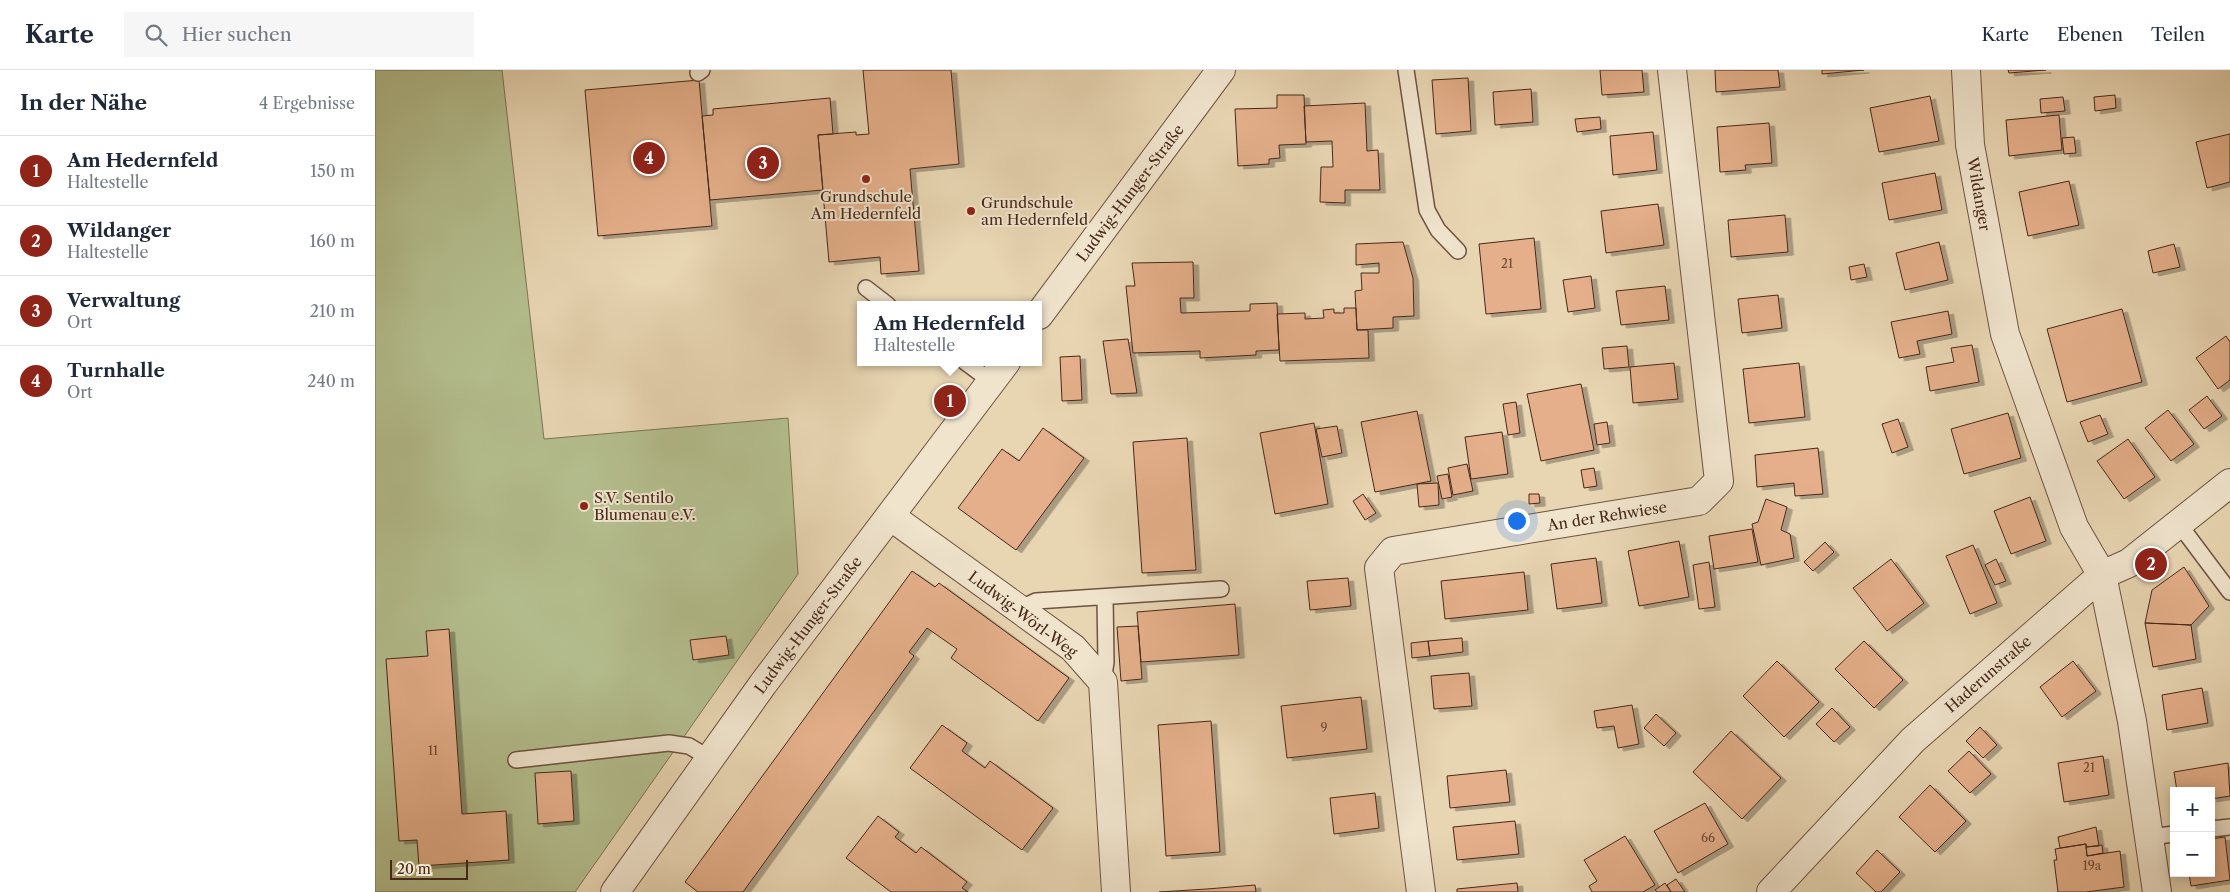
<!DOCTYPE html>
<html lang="de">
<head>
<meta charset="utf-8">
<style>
	body { margin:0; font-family:"Libre Caslon Text",serif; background:#f6f6f7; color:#1f2937 }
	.controls { position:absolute; right:15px; bottom:15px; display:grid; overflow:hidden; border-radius:0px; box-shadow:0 2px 12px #0003 }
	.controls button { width:45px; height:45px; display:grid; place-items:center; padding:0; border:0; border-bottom:1px solid #e0e1e3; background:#fff; color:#1f2937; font:25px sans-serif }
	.scale { position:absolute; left:15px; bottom:12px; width:78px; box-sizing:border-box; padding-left:5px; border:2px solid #47281a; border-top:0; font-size:14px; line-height:18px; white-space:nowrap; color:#47281a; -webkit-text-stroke:4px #f0e4cd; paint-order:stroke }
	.you { position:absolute; left:1141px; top:450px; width:18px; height:18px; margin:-12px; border:4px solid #fff; border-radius:50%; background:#1a73e8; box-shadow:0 0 0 8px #1a73e833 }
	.badge { display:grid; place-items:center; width:32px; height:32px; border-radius:50%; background:#8f2418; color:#fff; font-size:16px; font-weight:700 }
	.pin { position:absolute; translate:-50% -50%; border:2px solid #fff; box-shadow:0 1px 5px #0006 }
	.popup { position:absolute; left:482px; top:231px; width:185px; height:65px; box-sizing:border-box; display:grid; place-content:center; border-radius:0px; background:#fff; filter:drop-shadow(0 1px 4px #0005); font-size:16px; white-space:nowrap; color:#747a83 }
	.popup b { font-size:19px; color:#1f2937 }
	.popup::after { content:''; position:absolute; left:50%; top:100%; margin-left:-10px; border:10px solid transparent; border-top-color:#fff }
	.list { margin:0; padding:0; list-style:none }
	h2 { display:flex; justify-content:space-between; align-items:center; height:65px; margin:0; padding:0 20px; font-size:21px }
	h2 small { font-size:16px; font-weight:400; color:#747a83 }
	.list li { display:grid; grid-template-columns:32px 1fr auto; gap:15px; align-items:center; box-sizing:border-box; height:70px; padding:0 20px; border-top:1px solid #e0e1e3 }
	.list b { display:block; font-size:19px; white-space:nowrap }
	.list p { margin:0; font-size:16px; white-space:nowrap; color:#747a83 }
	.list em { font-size:16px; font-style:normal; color:#747a83 }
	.icon { flex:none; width:28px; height:28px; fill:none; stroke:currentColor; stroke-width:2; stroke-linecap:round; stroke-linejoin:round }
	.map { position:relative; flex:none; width:1855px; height:822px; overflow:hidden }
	header { display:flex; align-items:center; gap:30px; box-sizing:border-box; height:70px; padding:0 25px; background:#fff; border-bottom:1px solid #e0e1e3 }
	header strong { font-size:24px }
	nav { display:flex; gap:28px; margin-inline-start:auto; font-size:18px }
	.search { width:350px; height:45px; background:#f6f6f7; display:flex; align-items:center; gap:12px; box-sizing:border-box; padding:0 18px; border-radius:0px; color:#747a83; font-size:19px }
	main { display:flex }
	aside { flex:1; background:#fff }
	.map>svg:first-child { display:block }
	.green { fill:#b4be8e; stroke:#7e7354 }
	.building { fill:#e4af8a; stroke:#47281a; filter:url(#shadow) }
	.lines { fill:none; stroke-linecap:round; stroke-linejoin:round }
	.lane-casing { stroke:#6f5340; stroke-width:18 }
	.street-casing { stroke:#6f5340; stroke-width:30 }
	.lane { stroke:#f0e4cd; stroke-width:15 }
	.street { stroke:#f0e4cd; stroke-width:28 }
	.poi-dot { fill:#8f2418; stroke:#f0e4cd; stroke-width:2 }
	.labels { text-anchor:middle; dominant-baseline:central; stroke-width:4; stroke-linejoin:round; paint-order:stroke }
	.number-label { font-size:12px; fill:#6e4a36 }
	.street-label { font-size:15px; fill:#47281a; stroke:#f0e4cd }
	.poi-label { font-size:15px; fill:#47281a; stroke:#f0e4cd; text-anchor:start }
</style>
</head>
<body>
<header>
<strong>Karte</strong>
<div class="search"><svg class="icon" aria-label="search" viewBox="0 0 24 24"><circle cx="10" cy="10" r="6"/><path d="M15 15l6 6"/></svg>Hier suchen</div>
<nav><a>Karte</a><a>Ebenen</a><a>Teilen</a></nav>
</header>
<main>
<aside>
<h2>In der Nähe<small>4 Ergebnisse</small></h2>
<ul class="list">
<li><span class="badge">1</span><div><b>Am Hedernfeld</b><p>Haltestelle</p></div><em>150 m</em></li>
<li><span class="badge">2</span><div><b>Wildanger</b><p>Haltestelle</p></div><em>160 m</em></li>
<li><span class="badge">3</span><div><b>Verwaltung</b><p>Ort</p></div><em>210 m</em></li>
<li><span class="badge">4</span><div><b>Turnhalle</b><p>Ort</p></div><em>240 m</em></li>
</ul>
</aside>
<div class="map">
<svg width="1855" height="822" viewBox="0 0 1855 822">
	<defs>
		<filter id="shadow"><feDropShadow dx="5.5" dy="3" stdDeviation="0" flood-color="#0004"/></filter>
	</defs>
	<rect width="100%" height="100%" fill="#e8d5b2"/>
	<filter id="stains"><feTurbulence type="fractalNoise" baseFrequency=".004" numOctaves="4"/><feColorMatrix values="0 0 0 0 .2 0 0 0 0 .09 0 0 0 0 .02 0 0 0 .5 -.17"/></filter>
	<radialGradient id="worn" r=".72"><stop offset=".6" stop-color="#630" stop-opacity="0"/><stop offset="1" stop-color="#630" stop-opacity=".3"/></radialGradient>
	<path class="green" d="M 0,0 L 127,0 L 169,369 L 413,348 L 423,504 L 200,822 L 0,822 Z"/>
	<path class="building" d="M 488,0 L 576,0 L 584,94 L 535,99 L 544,201 L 506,204 L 505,187 L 454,192 L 443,65 L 481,62 L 481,65 L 494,64 Z
		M 1225,0 L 1267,0 L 1269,22 L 1227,25 Z
		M 1340,0 L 1403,0 L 1405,17 L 1341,22 Z
		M 1447,0 L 1489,0 L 1447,4 Z
		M 1633,0 L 1671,0 L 1634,3 Z
		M 1093,8 L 1096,61 L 1061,64 L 1057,10 Z
		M 324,10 L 337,156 L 223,166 L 210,20 Z
		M 1156,19 L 1158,52 L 1120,55 L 1118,22 Z
		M 902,25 L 929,25 L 931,74 L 904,75 L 905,88 L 894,89 L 894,94 L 863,96 L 860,39 L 902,38 Z
		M 1740,25 L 1741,38 L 1720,41 L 1719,27 Z
		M 1555,26 L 1564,71 L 1504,82 L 1495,38 Z
		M 1688,27 L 1690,41 L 1666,43 L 1665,29 Z
		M 455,28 L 458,64 L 443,65 L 448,120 L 335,130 L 327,46 L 338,45 L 338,39 Z
		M 990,33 L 992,81 L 1003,80 L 1005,120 L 970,120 L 970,133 L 945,132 L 946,97 L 958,97 L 957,71 L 931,72 L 929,36 Z
		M 1684,45 L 1687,80 L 1634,86 L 1631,50 Z
		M 1225,47 L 1226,59 L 1202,62 L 1200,49 Z
		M 1394,53 L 1397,93 L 1370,95 L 1371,100 L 1345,102 L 1342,57 Z
		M 1278,62 L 1282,100 L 1238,105 L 1235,66 Z
		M 1855,64 L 1855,112 L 1832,118 L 1821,72 Z
		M 1699,67 L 1701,83 L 1689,84 L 1687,68 Z
		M 1560,103 L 1567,140 L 1514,150 L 1507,113 Z
		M 1694,111 L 1704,155 L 1653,166 L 1644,122 Z
		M 1283,134 L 1289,175 L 1231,183 L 1226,141 Z
		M 1410,145 L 1413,182 L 1356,187 L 1353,150 Z
		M 1159,168 L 1166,239 L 1111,244 L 1104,174 Z
		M 1028,172 L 1038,208 L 1039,246 L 1018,247 L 1018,258 L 982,260 L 980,221 L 987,220 L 986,203 L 1004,203 L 1004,193 L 981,195 L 981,174 Z
		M 1564,172 L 1573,210 L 1530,220 L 1521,183 Z
		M 1799,174 L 1805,197 L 1778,203 L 1773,181 Z
		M 818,192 L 819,228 L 805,228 L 806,243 L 875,241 L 875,234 L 902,233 L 904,280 L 881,281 L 881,285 L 825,288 L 825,281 L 758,283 L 751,216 L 760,216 L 757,193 Z
		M 1489,194 L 1492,207 L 1476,210 L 1474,197 Z
		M 1216,206 L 1220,238 L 1193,242 L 1188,210 Z
		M 1290,216 L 1294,250 L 1246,255 L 1241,221 Z
		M 1403,225 L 1407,258 L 1367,263 L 1363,229 Z
		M 969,238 L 981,238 L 982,260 L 993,260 L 994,288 L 905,291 L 902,244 L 930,243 L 930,249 L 949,248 L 948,240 L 959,239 L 959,243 L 969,243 Z
		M 1747,239 L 1767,312 L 1692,332 L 1672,259 Z
		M 1573,241 L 1577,264 L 1542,271 L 1545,284 L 1524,288 L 1516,252 Z
		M 1851,266 L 1855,272 L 1855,310 L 1843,319 L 1821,288 Z
		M 753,269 L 762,323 L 736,324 L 728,271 Z
		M 1597,275 L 1604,312 L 1555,321 L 1551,297 L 1579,292 L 1576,278 Z
		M 1252,276 L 1254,297 L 1229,299 L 1227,278 Z
		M 705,286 L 707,330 L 687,331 L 685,287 Z
		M 1299,293 L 1303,329 L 1258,333 L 1255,297 Z
		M 1424,293 L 1430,347 L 1374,353 L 1368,299 Z
		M 1206,314 L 1219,380 L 1166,391 L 1152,324 Z
		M 1832,326 L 1847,346 L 1829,359 L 1814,340 Z
		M 1141,332 L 1145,363 L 1133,365 L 1128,334 Z
		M 1793,340 L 1819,374 L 1796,391 L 1770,358 Z
		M 1042,341 L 1056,411 L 1000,422 L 986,352 Z
		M 1633,343 L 1646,388 L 1589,404 L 1576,359 Z
		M 1725,345 L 1733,364 L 1713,372 L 1705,352 Z
		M 1523,349 L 1533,377 L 1517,383 L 1507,354 Z
		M 1232,352 L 1235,373 L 1222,375 L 1219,354 Z
		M 939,353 L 953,434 L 900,444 L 885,363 Z
		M 962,356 L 967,383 L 947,387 L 941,359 Z
		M 668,358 L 709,388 L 641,480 L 583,438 L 627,379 L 644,391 Z
		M 1127,362 L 1133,404 L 1096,409 L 1090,367 Z
		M 812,368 L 821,500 L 767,503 L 758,372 Z
		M 1753,369 L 1780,407 L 1749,429 L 1722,391 Z
		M 1443,378 L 1448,424 L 1420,426 L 1419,413 L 1382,417 L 1380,385 Z
		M 1092,394 L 1098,421 L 1078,425 L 1073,398 Z
		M 1219,398 L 1222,416 L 1209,418 L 1206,400 Z
		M 1073,404 L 1077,427 L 1067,429 L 1062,406 Z
		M 1063,413 L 1064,435 L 1044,437 L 1042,414 Z
		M 988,424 L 1001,443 L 990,450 L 978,431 Z
		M 1154,424 L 1164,424 L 1165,433 L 1154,434 Z
		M 1655,427 L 1671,471 L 1636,484 L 1619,441 Z
		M 1391,429 L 1412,437 L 1406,460 L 1415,464 L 1419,488 L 1386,495 L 1377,454 L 1383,452 Z
		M 1377,459 L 1383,492 L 1339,499 L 1334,466 Z
		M 1304,471 L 1314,527 L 1264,536 L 1253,481 Z
		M 1450,472 L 1459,482 L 1438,501 L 1429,492 Z
		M 1598,475 L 1622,533 L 1595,544 L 1571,486 Z
		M 1221,488 L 1227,533 L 1182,539 L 1176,494 Z
		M 1516,489 L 1549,533 L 1512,561 L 1478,518 Z
		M 1621,489 L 1631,511 L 1620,515 L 1610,495 Z
		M 1334,492 L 1340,537 L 1324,539 L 1318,495 Z
		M 1809,497 L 1834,536 L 1816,555 L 1770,553 L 1777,520 Z
		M 537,501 L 560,517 L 564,513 L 694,608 L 663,651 L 576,588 L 582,579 L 552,558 L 534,582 L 539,586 L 368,822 L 323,822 L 310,812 Z
		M 1149,502 L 1153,540 L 1070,549 L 1066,511 Z
		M 973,508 L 976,536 L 935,540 L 932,511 Z
		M 860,534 L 864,585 L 766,592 L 762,542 Z
		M 1770,553 L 1816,555 L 1821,589 L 1778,597 Z
		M 763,556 L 767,609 L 746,611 L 742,557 Z
		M 74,559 L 87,744 L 131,741 L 134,790 L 44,796 L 42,770 L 24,771 L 11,589 L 53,586 L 51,561 Z
		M 351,566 L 354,585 L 318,590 L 315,570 Z
		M 1087,568 L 1088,582 L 1055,586 L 1053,571 Z
		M 1053,571 L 1055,586 L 1037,588 L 1036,573 Z
		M 1489,571 L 1528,610 L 1499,638 L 1460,599 Z
		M 1402,591 L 1444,632 L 1409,667 L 1368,626 Z
		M 1698,591 L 1721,621 L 1687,647 L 1665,617 Z
		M 1094,603 L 1097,636 L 1059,639 L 1056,606 Z
		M 1827,618 L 1833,653 L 1792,660 L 1787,625 Z
		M 986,627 L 992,679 L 912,688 L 906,636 Z
		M 1257,635 L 1264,674 L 1243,678 L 1239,656 L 1222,658 L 1219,641 Z
		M 1457,638 L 1475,657 L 1459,672 L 1441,654 Z
		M 1281,644 L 1301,663 L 1289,676 L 1269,658 Z
		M 836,651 L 845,782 L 791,786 L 783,655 Z
		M 567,655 L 592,673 L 587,681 L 610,698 L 615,691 L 678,738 L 647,780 L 535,698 Z
		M 1605,657 L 1622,675 L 1608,688 L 1591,671 Z
		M 1356,661 L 1406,708 L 1367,749 L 1318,702 Z
		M 1594,681 L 1616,704 L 1595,723 L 1573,701 Z
		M 1728,686 L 1734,725 L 1689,732 L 1683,693 Z
		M 1853,693 L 1855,726 L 1836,729 L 1836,721 L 1802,721 L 1799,702 Z
		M 1131,700 L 1135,732 L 1075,738 L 1072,706 Z
		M 196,701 L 199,751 L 163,754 L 160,703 Z
		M 1555,715 L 1591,751 L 1560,782 L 1524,747 Z
		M 1000,723 L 1004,758 L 959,764 L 955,728 Z
		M 1330,733 L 1353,774 L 1303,803 L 1279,761 Z
		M 503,746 L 524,762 L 520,767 L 541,783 L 546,777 L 592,812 L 587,818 L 593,822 L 516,822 L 471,788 Z
		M 1140,751 L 1144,784 L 1082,790 L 1078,757 Z
		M 1721,757 L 1724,776 L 1711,777 L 1711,774 L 1685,778 L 1683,767 Z
		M 1250,766 L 1280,815 L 1268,822 L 1217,822 L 1214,816 L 1222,811 L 1209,790 Z
		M 1850,767 L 1855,810 L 1816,816 L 1814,803 L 1836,803 L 1836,769 Z
		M 1711,774 L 1712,786 L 1745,781 L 1749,817 L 1711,822 L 1683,822 L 1679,790 L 1682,790 L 1680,779 Z
		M 1727,775 L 1728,783 L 1712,786 L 1711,777 Z
		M 1502,780 L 1525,802 L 1506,822 L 1501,822 L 1481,803 Z
		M 1301,809 L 1310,822 L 1296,822 L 1292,815 Z
		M 1142,813 L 1143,822 L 1082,822 L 1082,819 Z
		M 1290,813 L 1296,822 L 1282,822 L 1280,820 Z
		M 880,815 L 881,822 L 784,822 L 832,819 Z"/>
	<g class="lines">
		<defs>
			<path id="lane" d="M 1031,0 L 1052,140 L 1063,160 L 1083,181
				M 323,3 L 327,0
				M 491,218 L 513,235
				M 590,292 L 617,312
				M 1804,454 L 1855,522
				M 644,539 L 661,531 L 846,519
				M 728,612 L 731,592 L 730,527
				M 141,690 L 294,673 L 314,676 L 334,688
				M 1836,759 L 1855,757
				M 1775,767 L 1799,764"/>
			<path id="street" d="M 1591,0 L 1595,75 L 1630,264 L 1699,457 L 1727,505 L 1757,651 L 1782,822
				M 664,245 L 846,0
				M 515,446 L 698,578 L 728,612 L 741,822
				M 240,822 L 388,614 L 631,292
				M 1046,822 L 1004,498 L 1018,481 L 1324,431 L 1344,411 L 1297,0
				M 1396,822 L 1538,670 L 1727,505 L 1754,493 L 1855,413"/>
		</defs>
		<use href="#lane" class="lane-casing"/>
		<use href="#street" class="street-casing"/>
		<use href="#lane" class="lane"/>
		<use href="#street" class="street"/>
	</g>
	<g class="poi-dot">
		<circle cx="491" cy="109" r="5"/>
		<circle cx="596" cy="141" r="5"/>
		<circle cx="209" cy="436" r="5"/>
	</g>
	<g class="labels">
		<g class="number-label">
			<text x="1132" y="193">21</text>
			<text x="949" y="657">9</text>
			<text x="58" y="680">11</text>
			<text x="1714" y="697">21</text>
			<text x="1333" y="767">66</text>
			<text x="1717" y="795">19a</text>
		</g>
		<g class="street-label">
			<text transform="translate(755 123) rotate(-53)">Ludwig-Hunger-Straße</text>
			<text transform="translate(1604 124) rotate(80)">Wildanger</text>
			<text transform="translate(1232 446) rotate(-9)">An der Rehwiese</text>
			<text transform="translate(648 544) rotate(37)">Ludwig-Wörl-Weg</text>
			<text transform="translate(433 555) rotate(-53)">Ludwig-Hunger-Straße</text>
			<text transform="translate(1613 604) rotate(-41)">Haderunstraße</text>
		</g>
		<g class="poi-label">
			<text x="491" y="126" text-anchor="middle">Grundschule<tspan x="491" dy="17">Am Hedernfeld</tspan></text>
			<text x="606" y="132">Grundschule<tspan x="606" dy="17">am Hedernfeld</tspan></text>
			<text x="219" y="427">S.V. Sentilo<tspan x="219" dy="17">Blumenau e.V.</tspan></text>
		</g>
	</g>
	<rect width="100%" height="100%" filter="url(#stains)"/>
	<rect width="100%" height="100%" fill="url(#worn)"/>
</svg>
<div class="controls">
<button>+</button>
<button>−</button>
</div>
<div class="scale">20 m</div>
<div class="you"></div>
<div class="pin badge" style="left:575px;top:331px">1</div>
<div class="popup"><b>Am Hedernfeld</b>Haltestelle</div>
<div class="pin badge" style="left:1776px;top:494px">2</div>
<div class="pin badge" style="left:388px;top:93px">3</div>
<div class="pin badge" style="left:274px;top:88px">4</div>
</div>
</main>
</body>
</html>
